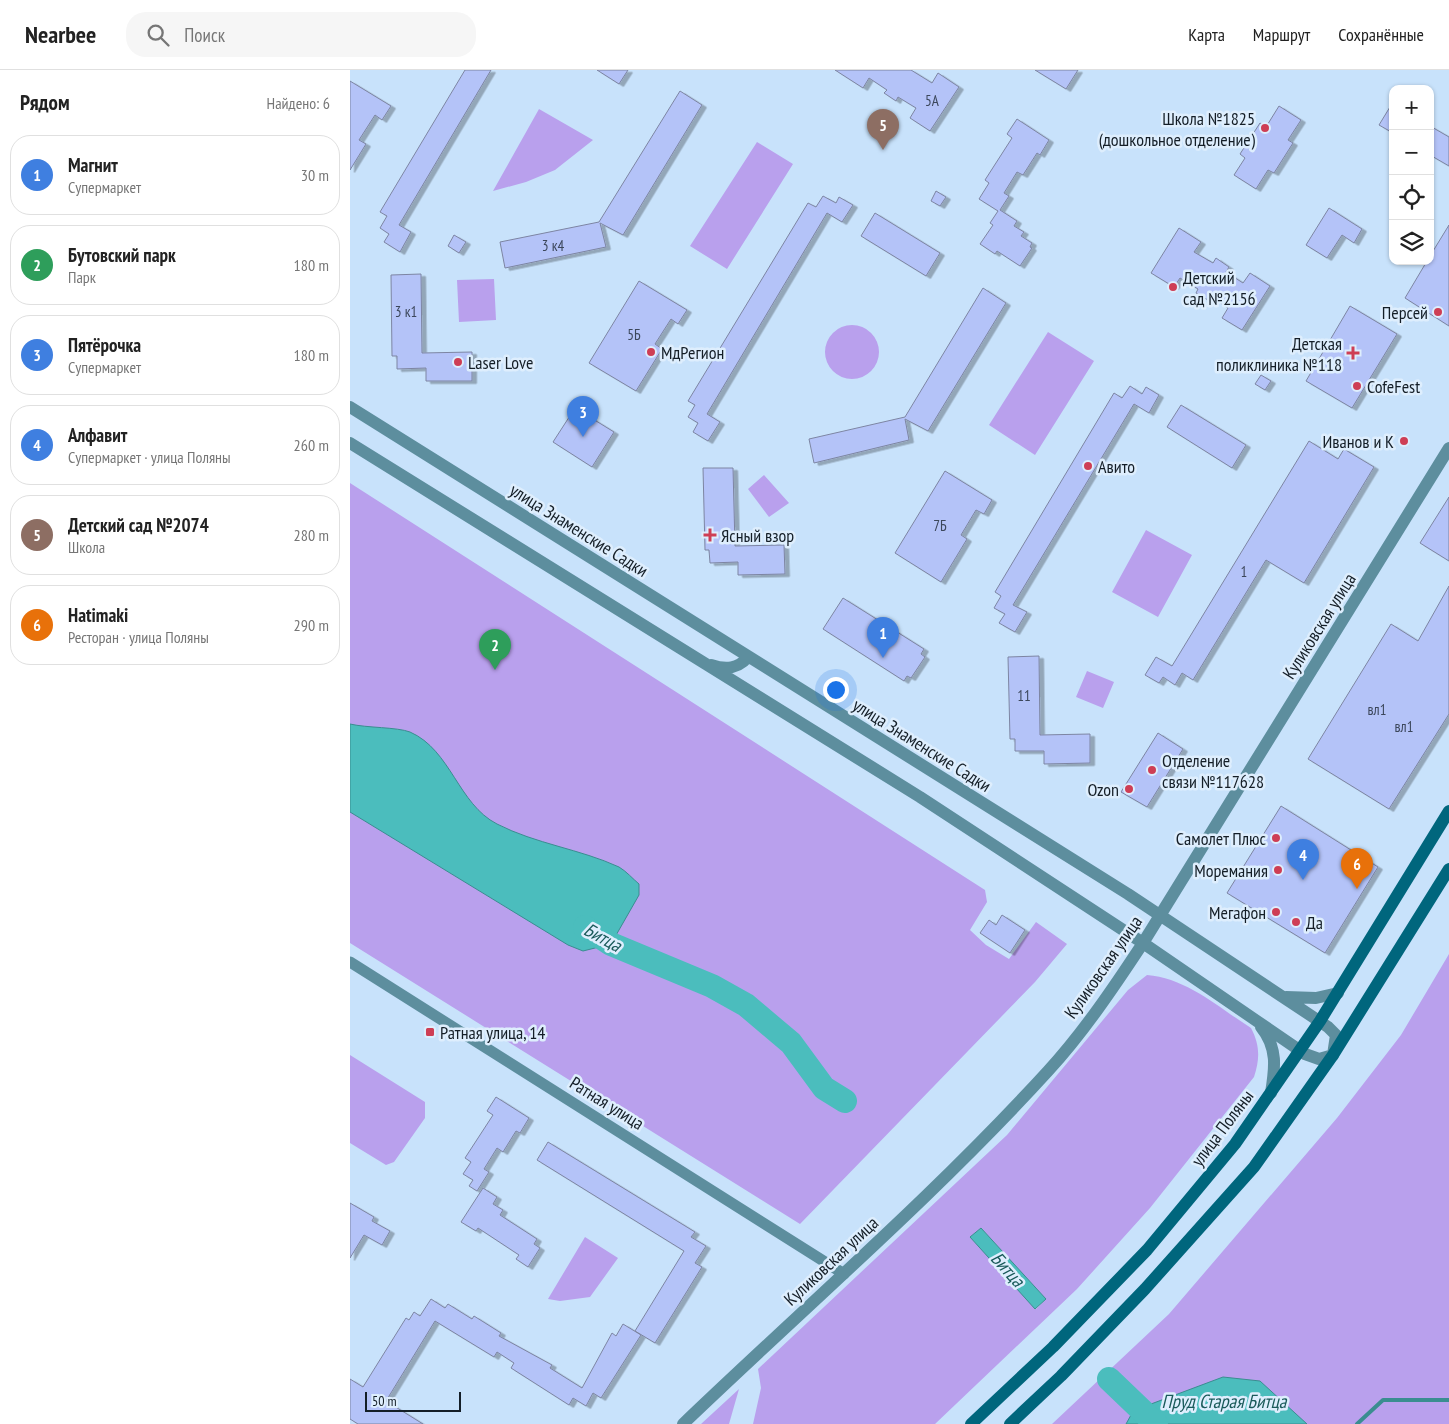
<!DOCTYPE html>
<html lang="ru">
<head>
<meta charset="utf-8">
<style>
	body { margin:0; font-family:"PT Sans Narrow",sans-serif; background:#f6f6f6; color:#222 }
	.controls { position:absolute; right:15px; top:15px; display:grid; overflow:hidden; border-radius:10px; box-shadow:0 1px 4px #0004 }
	.controls button { width:45px; height:45px; display:grid; place-items:center; padding:0; border:0; border-bottom:1px solid #e0e0e0; background:#fff; color:#222; font:25px sans-serif }
	.scale { position:absolute; left:15px; bottom:12px; width:96px; box-sizing:border-box; padding-left:5px; border:2px solid #141e27; border-top:0; font-size:14px; line-height:18px; white-space:nowrap; color:#141e27; -webkit-text-stroke:4px #deeefd; paint-order:stroke }
	.you { position:absolute; left:485px; top:619px; width:18px; height:18px; margin:-12px; border:4px solid #fff; border-radius:50%; background:#1a73e8; box-shadow:0 0 0 8px #1a73e833 }
	.badge { display:grid; place-items:center; width:32px; height:32px; border-radius:50%; background:#b45309; color:#fff; font-size:16px; font-weight:700 }
	.pin { position:absolute; translate:-50% -41px; filter:drop-shadow(0 1px 2px #0008) }
	.pin::after { content:''; position:absolute; top:26px; width:18px; height:15px; background:inherit; clip-path:polygon(0 0,100% 0,50% 100%) }
	.list { margin:0; padding:0; list-style:none }
	h2 { display:flex; justify-content:space-between; align-items:center; height:65px; margin:0; padding:0 20px; font-size:21px }
	h2 small { font-size:16px; font-weight:400; color:#767676 }
	.list li { display:grid; grid-template-columns:32px 1fr auto; gap:15px; align-items:center; box-sizing:border-box; height:80px; margin:0 10px 10px; padding:0 10px; border:1px solid #e0e0e0; border-radius:20px }
	.list b { display:block; font-size:19px; white-space:nowrap }
	.list p { margin:0; font-size:16px; white-space:nowrap; color:#767676 }
	.list em { font-size:16px; font-style:normal; color:#767676 }
	.icon { flex:none; width:28px; height:28px; fill:none; stroke:currentColor; stroke-width:2; stroke-linecap:round; stroke-linejoin:round }
	.map { position:relative; flex:none; width:1099px; height:1354px; overflow:hidden }
	header { display:flex; align-items:center; gap:30px; box-sizing:border-box; height:70px; padding:0 25px; background:#fff; border-bottom:1px solid #e0e0e0 }
	header strong { font-size:24px }
	nav { display:flex; gap:28px; margin-inline-start:auto; font-size:18px }
	.search { width:350px; height:45px; background:#f6f6f6; display:flex; align-items:center; gap:12px; box-sizing:border-box; padding:0 18px; border-radius:20px; color:#767676; font-size:19px }
	main { display:flex }
	aside { flex:1; background:#fff }
	.map>svg:first-child { display:block }
	.green { fill:#b9a0ed; fill-rule:evenodd }
	.water { fill:#4bbdbd; stroke:#3a8d90 }
	.lines { fill:none; stroke-linecap:round; stroke-linejoin:round }
	.stream { stroke:#3a8d90; stroke-width:4 }
	.river { stroke:#4bbdbd; stroke-width:24 }
	.building { fill:#b4c3f8; stroke:#7d85a2; filter:url(#shadow) }
	.minor { stroke:#5d8e9e; stroke-width:11 }
	.tertiary { stroke:#5d8e9e; stroke-width:12 }
	.secondary { stroke:#00667d; stroke-width:12 }
	.poi-dot { fill:#ce3e55; stroke:#deeefd; stroke-width:2 }
	.labels { text-anchor:middle; dominant-baseline:central; stroke-width:5; stroke-linejoin:round; paint-order:stroke }
	.number-label { font-size:15px; fill:#3c475b }
	.poi-label { font-size:18px; fill:#141e27; stroke:#deeefd; text-anchor:start }
	.street-label { font-size:18px; fill:#141e27; stroke:#deeefd }
	.water-label { font-size:19px; font-style:italic; fill:#1a5a5a; stroke:#deeefd }
</style>
</head>
<body>
<header>
<strong>Nearbee</strong>
<div class="search"><svg class="icon" aria-label="search" viewBox="0 0 24 24"><circle cx="10" cy="10" r="6"/><path d="M15 15l6 6"/></svg>Поиск</div>
<nav><a>Карта</a><a>Маршрут</a><a>Сохранённые</a></nav>
</header>
<main>
<aside>
<h2>Рядом<small>Найдено: 6</small></h2>
<ul class="list">
<li><span class="badge" style="background:#3f7fe0">1</span><div><b>Магнит</b><p>Супермаркет</p></div><em>30 m</em></li>
<li><span class="badge" style="background:#2e9e5b">2</span><div><b>Бутовский парк</b><p>Парк</p></div><em>180 m</em></li>
<li><span class="badge" style="background:#3f7fe0">3</span><div><b>Пятёрочка</b><p>Супермаркет</p></div><em>180 m</em></li>
<li><span class="badge" style="background:#3f7fe0">4</span><div><b>Алфавит</b><p>Супермаркет · улица Поляны</p></div><em>260 m</em></li>
<li><span class="badge" style="background:#8d6e63">5</span><div><b>Детский сад №2074</b><p>Школа</p></div><em>280 m</em></li>
<li><span class="badge" style="background:#e8710a">6</span><div><b>Hatimaki</b><p>Ресторан · улица Поляны</p></div><em>290 m</em></li>
</ul>
</aside>
<div class="map">
<svg width="1099" height="1354" viewBox="0 0 1099 1354">
	<defs>
		<filter id="shadow"><feDropShadow dx="4.5" dy="2.5" stdDeviation="0" flood-color="#0004"/></filter>
	</defs>
	<rect width="100%" height="100%" fill="#c8e2fb"/>
	<path class="green" d="M 189,39 L 243,70 L 205,100 L 176,112 L 143,121 Z
		M 407,72 L 443,94 L 377,199 L 340,176 Z
		M 144,209 L 146,250 L 109,252 L 107,210 Z
		M475 282a27 27 0 1 1 54 0a27 27 0 1 1-54 0Z
		M 698,262 L 744,291 L 685,385 L 639,355 Z
		M 414,405 L 439,433 L 419,447 L 398,419 Z
		M 0,413 L 635,820 L 637,832 L 620,860 L 636,875 L 659,889 L 686,852 L 717,874 L 685,912 L 450,1154 L 0,873 Z
		M 796,460 L 842,485 L 808,547 L 762,522 Z
		M 737,601 L 764,612 L 753,638 L 726,627 Z
		M 1099,884 L 1099,1354 L 702,1354 L 819,1244 L 987,1048 L 1051,965 Z
		M 797,905 C 836,908 868,937 901,958 C 910,975 910,989 904,1007 L 800,1138 L 727,1219 L 585,1354 L 403,1354 L 411,1318 L 408,1299 L 657,1065 L 778,920 ZM 631,1158 L 696,1229 L 686,1239 L 620,1167 Z
		M 0,985 L 75,1032 L 75,1048 L 44,1092 L 36,1095 L 0,1073 Z
		M 235,1167 L 268,1188 L 240,1227 L 210,1231 L 198,1229 Z
		M 389,1319 L 379,1354 L 351,1354 Z"/>
	<path class="water" d="M 0,654 C 17,658 47,657 60,662 C 101,680 108,734 147,754 C 186,774 230,779 269,797 C 276,801 283,809 289,814 L 289,825 L 261,874 L 233,881 L 218,875 L 0,742 Z
		M 631,1158 L 696,1229 L 685,1239 L 620,1167 Z
		M 768,1307 L 793,1337 L 873,1307 L 910,1311 L 957,1354 L 776,1354 L 781,1345 L 755,1319 Z"/>
	<g class="lines">
		<path class="stream" d="M 1007,1354 L 1033,1330 L 1099,1330"/>
		<path class="river" d="M 235,857 L 261,874 L 362,916 L 396,935 L 441,973 L 474,1018 L 495,1031
			M 759,1309 L 806,1354"/>
	</g>
	<path class="building" d="M 115,0 L 141,0 L 49,155 L 61,162 L 50,182 L 34,172 L 39,164 L 30,158 L 37,146 L 30,142 Z
		M 247,0 L 278,0 L 269,14 Z
		M 485,0 L 561,0 L 582,13 L 588,3 L 609,17 L 580,61 L 560,48 L 566,38 L 548,27 L 546,31 L 534,23 L 537,20 L 519,8 L 513,18 Z
		M 685,0 L 728,0 L 716,19 Z
		M 0,11 L 41,36 L 32,50 L 25,45 L 9,70 L 16,74 L 0,100 Z
		M 330,21 L 352,35 L 273,165 L 250,153 L 256,177 L 155,198 L 150,172 L 249,152 Z
		M 1043,32 L 1043,63 L 1029,55 Z
		M 929,36 L 951,50 L 938,70 L 943,73 L 924,103 L 918,100 L 906,119 L 884,105 L 895,88 L 890,84 L 910,53 L 916,57 Z
		M 667,49 L 699,70 L 690,85 L 687,83 L 673,105 L 667,102 L 654,123 L 659,126 L 650,140 L 667,151 L 664,156 L 674,162 L 671,166 L 682,173 L 680,177 L 682,178 L 670,196 L 647,181 L 645,184 L 630,174 L 643,155 L 640,153 L 648,141 L 629,129 L 639,113 L 635,110 L 662,68 L 657,64 Z
		M 1080,56 L 1099,67 L 1099,96 L 1080,85 Z
		M 586,121 L 596,127 L 590,136 L 581,131 Z
		M 473,126 L 486,133 L 489,127 L 503,135 L 492,152 L 477,143 L 357,344 L 370,352 L 358,371 L 343,362 L 348,353 L 338,347 L 345,335 L 338,331 L 458,133 L 466,137 Z
		M 979,138 L 1012,159 L 1004,173 L 992,165 L 977,188 L 956,175 Z
		M 525,143 L 590,183 L 576,206 L 511,166 Z
		M 1099,155 L 1099,256 L 1055,228 L 1077,191 L 1080,191 L 1080,186 Z
		M 829,158 L 851,172 L 844,182 L 863,193 L 866,188 L 879,197 L 876,202 L 893,213 L 900,203 L 920,216 L 892,260 L 872,248 L 878,238 L 860,226 L 858,230 L 846,223 L 848,219 L 830,208 L 824,217 L 801,203 Z
		M 104,165 L 116,172 L 109,183 L 98,176 Z
		M 71,204 L 72,283 L 122,282 L 122,311 L 76,311 L 76,298 L 47,299 L 47,286 L 42,286 L 41,205 Z
		M 289,211 L 337,240 L 328,254 L 321,249 L 305,274 L 312,279 L 286,321 L 239,293 Z
		M 633,218 L 656,233 L 578,361 L 555,349 L 559,370 L 464,393 L 459,369 L 555,347 Z
		M 1000,236 L 1047,264 L 1002,338 L 956,311 Z
		M 911,305 L 921,311 L 915,320 L 905,314 Z
		M 780,316 L 792,324 L 796,317 L 809,325 L 799,343 L 784,334 L 663,535 L 677,542 L 665,562 L 649,553 L 655,544 L 644,538 L 651,526 L 645,522 L 764,323 L 772,328 Z
		M 831,335 L 896,375 L 882,398 L 817,357 Z
		M 225,338 L 264,362 L 242,397 L 203,372 Z
		M 959,371 L 988,389 L 994,379 L 1024,397 L 954,513 L 916,490 L 843,610 L 832,603 L 825,615 L 813,607 L 809,613 L 795,605 L 806,587 L 822,596 Z
		M 353,398 L 383,398 L 385,476 L 434,475 L 435,504 L 388,505 L 388,492 L 360,493 L 359,480 L 355,480 Z
		M 595,401 L 642,430 L 634,444 L 626,440 L 611,465 L 617,469 L 591,512 L 545,483 Z
		M 1099,427 L 1099,491 L 1070,473 Z
		M 1099,516 L 1099,644 L 1039,739 L 958,689 L 1041,554 L 1068,571 Z
		M 493,528 L 574,579 L 571,584 L 575,587 L 561,608 L 557,606 L 554,611 L 473,559 Z
		M 689,586 L 690,665 L 740,664 L 740,693 L 694,694 L 694,681 L 665,681 L 665,669 L 660,669 L 658,587 Z
		M 808,663 L 833,679 L 797,737 L 771,722 Z
		M 931,736 L 1028,797 L 975,883 L 877,823 Z
		M 652,845 L 675,860 L 660,883 L 630,863 L 639,850 L 646,855 Z
		M 146,1027 L 179,1048 L 170,1063 L 166,1061 L 153,1082 L 147,1078 L 134,1099 L 139,1102 L 127,1121 L 119,1116 L 123,1110 L 113,1104 L 121,1092 L 115,1088 L 143,1045 L 137,1041 Z
		M 198,1072 L 345,1162 L 341,1167 L 356,1176 L 345,1193 L 352,1197 L 305,1273 L 285,1261 L 334,1181 L 187,1090 Z
		M 133,1118 L 147,1127 L 143,1134 L 153,1140 L 150,1145 L 187,1169 L 184,1174 L 190,1178 L 178,1197 L 166,1189 L 169,1185 L 128,1158 L 126,1161 L 111,1152 Z
		M 0,1133 L 24,1147 L 22,1151 L 40,1161 L 32,1175 L 14,1165 L 0,1188 Z
		M 81,1229 L 95,1238 L 98,1234 L 122,1249 L 124,1246 L 151,1263 L 149,1266 L 202,1295 L 200,1298 L 232,1318 L 262,1263 L 266,1266 L 273,1254 L 291,1265 L 251,1328 L 243,1323 L 236,1336 L 223,1328 L 219,1335 L 161,1298 L 164,1293 L 147,1282 L 144,1287 L 85,1251 L 36,1331 L 73,1354 L 8,1354 L 0,1349 L 0,1309 L 13,1317 L 56,1248 L 59,1250 L 64,1242 L 70,1246 Z"/>
	<g class="lines">
		<path class="minor" d="M 0,892 L 494,1204"/>
		<path class="tertiary" d="M 0,337 L 778,824 L 978,957 L 986,965 L 983,985 L 969,989 L 955,984 L 793,873 L 570,727 L 0,373
			M 361,595 C 376,600 388,599 398,587
			M 936,927 L 966,928 L 988,923
			M 911,957 C 928,978 925,998 921,1023
			M 333,1354 C 455,1237 584,1126 698,1001 C 733,963 764,917 793,873 L 1099,378"/>
		<path class="secondary" d="M 621,1354 L 703,1277 L 797,1180 L 885,1074 L 970,951 L 1099,741
			M 660,1354 L 711,1306 L 795,1219 L 904,1097 L 983,985 L 1099,799"/>
	</g>
	<g class="poi-dot">
		<circle cx="915" cy="58" r="5"/>
		<circle cx="823" cy="217" r="5"/>
		<circle cx="1088" cy="242" r="5"/>
		<circle cx="301" cy="282" r="5"/>
		<path d="M1000.5 275.5h5v5h5v5h-5v5h-5v-5h-5v-5h5z"/>
		<circle cx="108" cy="292" r="5"/>
		<circle cx="1007" cy="316" r="5"/>
		<circle cx="1054" cy="371" r="5"/>
		<circle cx="738" cy="396" r="5"/>
		<path d="M357.5 457.5h5v5h5v5h-5v5h-5v-5h-5v-5h5z"/>
		<circle cx="802" cy="700" r="5"/>
		<circle cx="779" cy="719" r="5"/>
		<circle cx="926" cy="768" r="5"/>
		<circle cx="928" cy="800" r="5"/>
		<circle cx="926" cy="842" r="5"/>
		<circle cx="946" cy="852" r="5"/>
		<rect x="75" y="957" width="10" height="10" rx="2.5"/>
	</g>
	<g class="labels">
		<g class="number-label">
			<text x="582" y="30">5А</text>
			<text x="203" y="175">3 к4</text>
			<text x="56" y="241">3 к1</text>
			<text x="284" y="264">5Б</text>
			<text x="590" y="455">7Б</text>
			<text x="894" y="501">1</text>
			<text x="674" y="625">11</text>
			<text x="1027" y="639">вл1</text>
			<text x="1054" y="656">вл1</text>
		</g>
		<g class="poi-label">
			<text x="905" y="48" text-anchor="end">Школа №1825<tspan x="905" dy="21">(дошкольное отделение)</tspan></text>
			<text x="833" y="207">Детский<tspan x="833" dy="21">сад №2156</tspan></text>
			<text x="1078" y="242" text-anchor="end">Персей</text>
			<text x="992" y="273" text-anchor="end">Детская<tspan x="992" dy="21">поликлиника №118</tspan></text>
			<text x="311" y="282">МдРегион</text>
			<text x="118" y="292">Laser Love</text>
			<text x="1017" y="316">CofeFest</text>
			<text x="1044" y="371" text-anchor="end">Иванов и К</text>
			<text x="748" y="396">Авито</text>
			<text x="371" y="465">Ясный взор</text>
			<text x="812" y="690">Отделение<tspan x="812" dy="21">связи №117628</tspan></text>
			<text x="769" y="719" text-anchor="end">Ozon</text>
			<text x="916" y="768" text-anchor="end">Самолет Плюс</text>
			<text x="918" y="800" text-anchor="end">Моремания</text>
			<text x="916" y="842" text-anchor="end">Мегафон</text>
			<text x="956" y="852">Да</text>
			<text x="90" y="962">Ратная улица, 14</text>
		</g>
		<g class="street-label">
			<text transform="translate(229 460) rotate(32)">улица Знаменские Садки</text>
			<text transform="translate(969 556) rotate(-58)">Куликовская улица</text>
			<text transform="translate(572 675) rotate(32)">улица Знаменские Садки</text>
			<text transform="translate(753 897) rotate(-55)">Куликовская улица</text>
			<text transform="translate(257 1033) rotate(32)">Ратная улица</text>
			<text transform="translate(872 1058) rotate(-53)">улица Поляны</text>
			<text transform="translate(481 1191) rotate(-43)">Куликовская улица</text>
		</g>
		<g class="water-label">
			<text transform="translate(253 867) rotate(29)">Битца</text>
			<text transform="translate(658 1199) rotate(48)">Битца</text>
			<text x="874" y="1331">Пруд Старая Битца</text>
		</g>
	</g>
</svg>
<div class="controls">
<button>+</button>
<button>−</button>
<button><svg class="icon" aria-label="locate" viewBox="0 0 24 24"><circle cx="12" cy="12" r="6"/><path d="M12 2v4M12 18v4M2 12h4M18 12h4"/></svg></button>
<button><svg class="icon" aria-label="layers" viewBox="0 0 24 24"><path d="M12 4l9 5-9 5-9-5zM3 14l9 5 9-5"/></svg></button>
</div>
<div class="scale">50 m</div>
<div class="you"></div>
<div class="pin badge" style="left:533px;top:588px;background:#3f7fe0">1</div>
<div class="pin badge" style="left:145px;top:600px;background:#2e9e5b">2</div>
<div class="pin badge" style="left:233px;top:367px;background:#3f7fe0">3</div>
<div class="pin badge" style="left:953px;top:810px;background:#3f7fe0">4</div>
<div class="pin badge" style="left:533px;top:80px;background:#8d6e63">5</div>
<div class="pin badge" style="left:1007px;top:819px;background:#e8710a">6</div>
</div>
</main>
</body>
</html>
